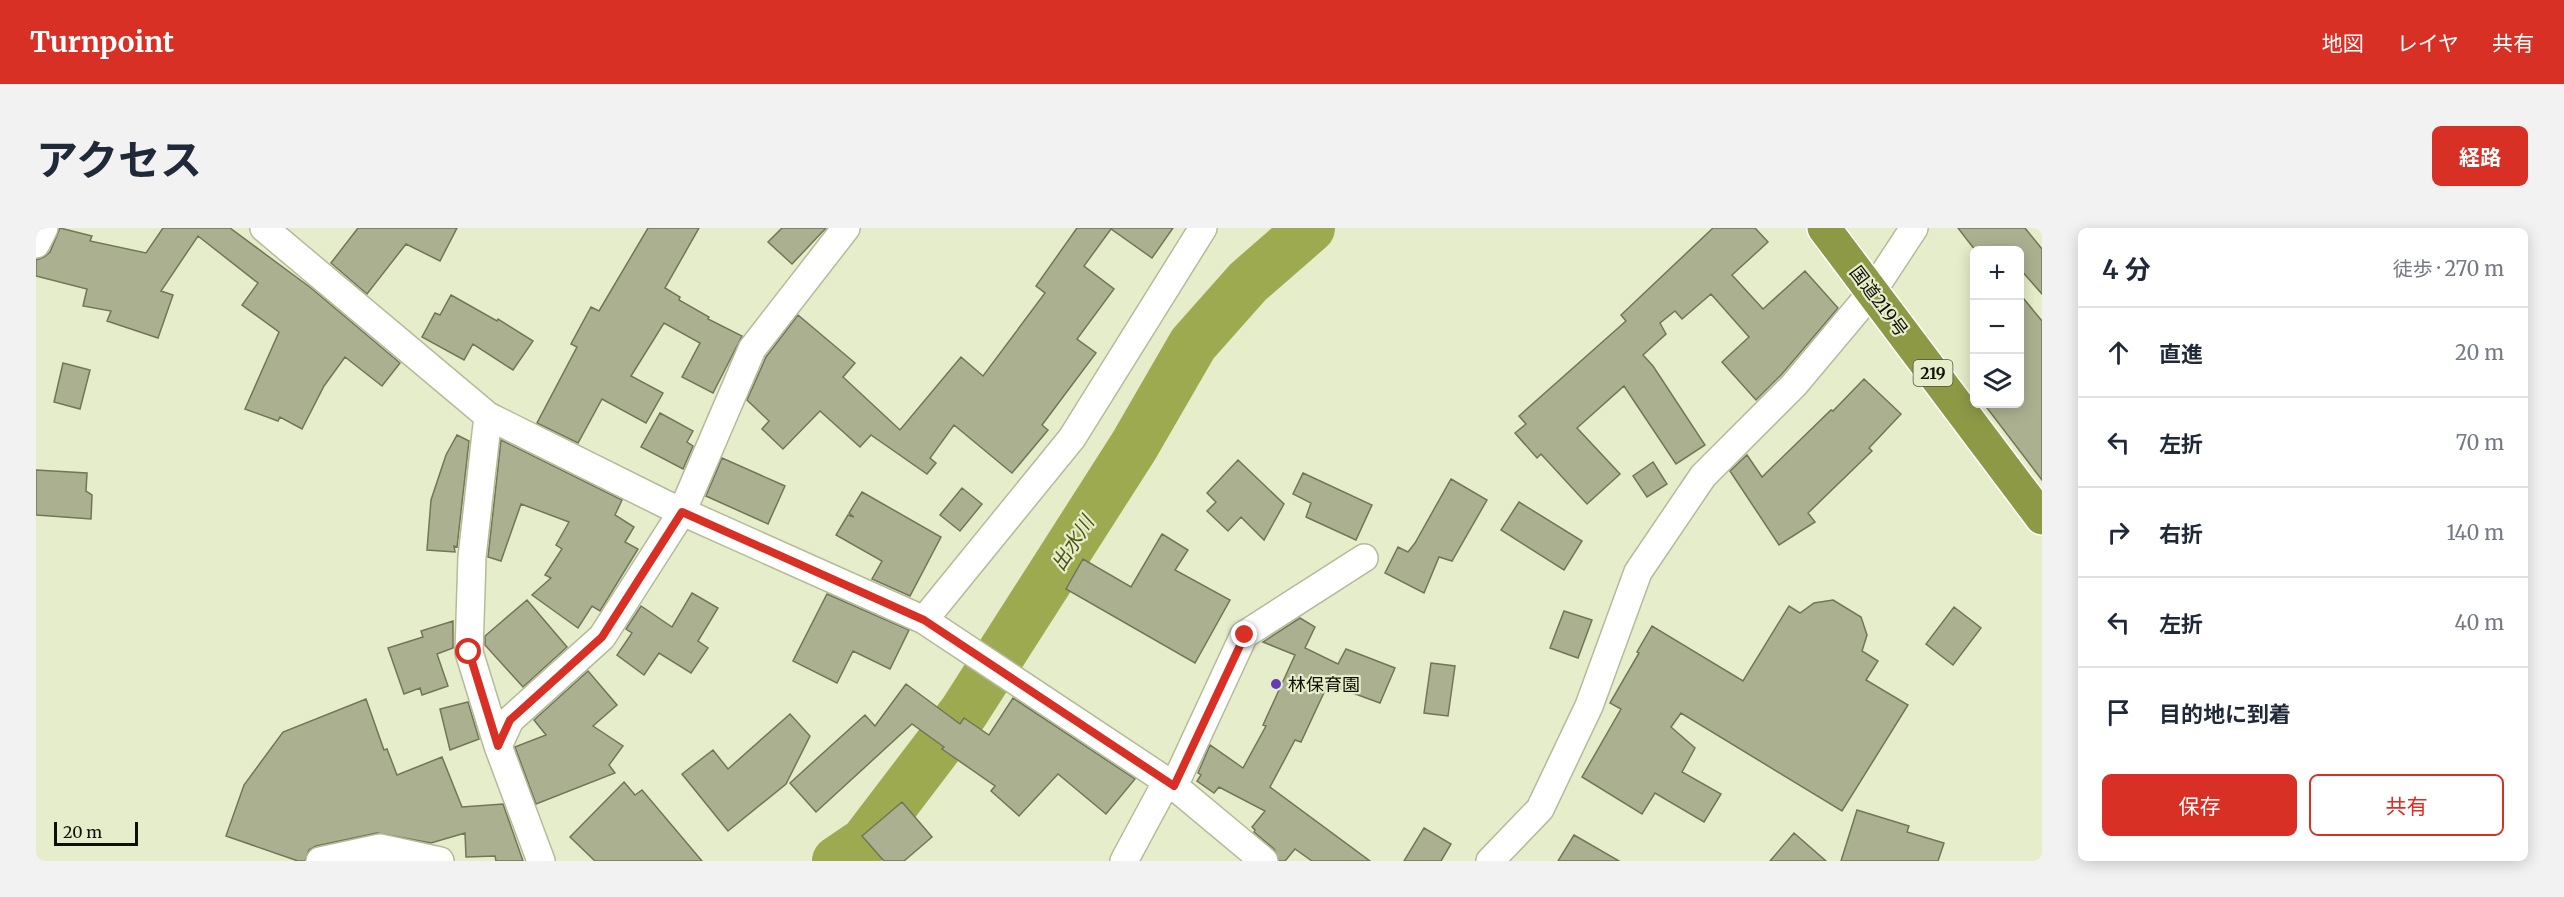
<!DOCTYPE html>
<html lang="ja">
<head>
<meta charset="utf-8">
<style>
	body { margin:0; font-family:Merriweather,"Noto Sans JP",serif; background:#f2f2f3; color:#1f2937 }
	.controls { position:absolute; right:18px; top:18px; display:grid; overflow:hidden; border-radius:9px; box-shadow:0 3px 15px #0003 }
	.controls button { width:54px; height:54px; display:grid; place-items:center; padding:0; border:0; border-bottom:2px solid #e0e1e3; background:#fff; color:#1f2937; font:30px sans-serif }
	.scale { position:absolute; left:18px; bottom:15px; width:84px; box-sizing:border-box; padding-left:6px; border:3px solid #0e1005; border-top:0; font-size:16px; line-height:21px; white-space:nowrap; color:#0e1005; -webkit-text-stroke:4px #e6edca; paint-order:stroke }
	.stop { position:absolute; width:18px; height:18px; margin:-14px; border:4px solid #d93025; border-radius:50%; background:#fff }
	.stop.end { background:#d93025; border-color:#fff; box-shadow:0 2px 6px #0008 }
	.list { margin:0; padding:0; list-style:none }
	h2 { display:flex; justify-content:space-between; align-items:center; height:78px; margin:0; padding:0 24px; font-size:26px }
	h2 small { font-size:20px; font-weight:400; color:#747a83 }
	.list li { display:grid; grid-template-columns:39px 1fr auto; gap:18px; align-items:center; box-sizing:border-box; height:90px; padding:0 24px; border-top:2px solid #e0e1e3 }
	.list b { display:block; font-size:22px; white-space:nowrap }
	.list em { font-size:20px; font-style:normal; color:#747a83 }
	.actions { display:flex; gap:12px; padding:18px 24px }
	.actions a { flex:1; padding:14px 0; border:2px solid #d93025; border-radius:9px; text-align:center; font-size:21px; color:#d93025 }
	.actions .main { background:#d93025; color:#fff }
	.icon { flex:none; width:33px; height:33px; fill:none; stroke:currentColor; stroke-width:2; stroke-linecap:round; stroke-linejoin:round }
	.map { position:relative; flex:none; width:2006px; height:633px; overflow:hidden; border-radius:9px }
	header { display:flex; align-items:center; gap:36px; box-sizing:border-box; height:84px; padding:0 30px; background:#d93025; color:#fff }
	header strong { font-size:28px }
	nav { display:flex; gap:33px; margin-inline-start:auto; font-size:21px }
	.intro { display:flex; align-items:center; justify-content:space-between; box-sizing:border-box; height:144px; padding:0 36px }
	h1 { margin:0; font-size:42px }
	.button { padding:15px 27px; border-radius:9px; background:#d93025; color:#fff; font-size:21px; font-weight:700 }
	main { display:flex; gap:36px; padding:0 36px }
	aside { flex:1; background:#fff; border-radius:9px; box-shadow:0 3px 15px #0003 }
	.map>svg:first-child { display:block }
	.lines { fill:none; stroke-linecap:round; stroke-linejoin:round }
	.river { stroke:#9eaa50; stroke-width:50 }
	.building { fill:#abb190; stroke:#717657; stroke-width:1.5 }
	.minor-casing { stroke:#b5bb99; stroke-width:30 }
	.highway-casing { stroke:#fff; stroke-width:36 }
	.minor { stroke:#fff; stroke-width:27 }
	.highway { stroke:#8e9946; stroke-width:33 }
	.route { stroke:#d93025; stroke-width:8 }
	.poi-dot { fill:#663ab1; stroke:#e6edca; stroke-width:2 }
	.labels { text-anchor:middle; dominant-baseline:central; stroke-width:4.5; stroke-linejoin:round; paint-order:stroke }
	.shield { fill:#e6edca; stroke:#4f5240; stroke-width:1.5 }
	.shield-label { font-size:16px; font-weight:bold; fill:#0e1005 }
	.street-label { font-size:18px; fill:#0e1005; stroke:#e6edca }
	.poi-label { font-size:18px; fill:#0e1005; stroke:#e6edca; text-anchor:start }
	.water-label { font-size:20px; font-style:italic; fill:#4e5513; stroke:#e6edca }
</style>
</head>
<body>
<header>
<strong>Turnpoint</strong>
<nav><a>地図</a><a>レイヤ</a><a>共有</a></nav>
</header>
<div class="intro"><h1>アクセス</h1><a class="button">経路</a></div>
<main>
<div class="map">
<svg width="2006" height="633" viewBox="0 0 2006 633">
	<rect width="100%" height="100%" fill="#e6edca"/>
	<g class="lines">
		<path class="river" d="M 801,633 L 829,614 L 928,484 L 1098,218 L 1157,116 L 1212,54 L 1274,0"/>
	</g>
	<path class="building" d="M 24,0 L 56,8 L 54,13 L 110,25 L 127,0 L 194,0 L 275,60 L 364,135 L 346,158 L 309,129 L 288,158 L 266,201 L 244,189 L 242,193 L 209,181 L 243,104 L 206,77 L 222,55 L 162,8 L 125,63 L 137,67 L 122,110 L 71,93 L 75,83 L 47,78 L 51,61 L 0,48 L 0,32 L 8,29 L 14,24 Z
		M 322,0 L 421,0 L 404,33 L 370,16 L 331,66 L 295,35 Z
		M 612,0 L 663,0 L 629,60 L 644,69 L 643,72 L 673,89 L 672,91 L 706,108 L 677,165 L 646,149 L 664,115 L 628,95 L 595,148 L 627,165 L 610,195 L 566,171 L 542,215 L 501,195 L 541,119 L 535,116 L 555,79 L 563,83 Z
		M 746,0 L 790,0 L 756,36 L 732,14 Z
		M 1041,0 L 1137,0 L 1116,30 L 1075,1 L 1048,38 L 1078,61 L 1041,111 L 1060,125 L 1006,197 L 1012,202 L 976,245 L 918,197 L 894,230 L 900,235 L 891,246 L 835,207 L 824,219 L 784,183 L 747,221 L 726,201 L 733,193 L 711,172 L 730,129 L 762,87 L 819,135 L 807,149 L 864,202 L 925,129 L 947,148 L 1009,65 L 1000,58 Z
		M 1677,0 L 1719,0 L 1732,14 L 1696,47 L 1727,81 L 1769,43 L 1802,80 L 1746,146 L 1720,172 L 1686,134 L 1713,109 L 1675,66 L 1646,91 L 1639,83 L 1624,95 L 1630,106 L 1607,127 L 1617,138 L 1669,217 L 1640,236 L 1588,158 L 1541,200 L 1584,246 L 1551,276 L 1505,226 L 1501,230 L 1479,205 L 1490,196 L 1483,188 L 1590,93 L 1585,87 Z
		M 1922,0 L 1989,0 L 2006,21 L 2006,66 L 1983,40 L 1983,22 L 1939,22 Z
		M 1983,65 L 2006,93 L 2006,252 L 1948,176 L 1983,176 Z
		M 415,67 L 461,93 L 462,91 L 497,113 L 477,142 L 437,116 L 428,132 L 386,109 L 399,85 L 404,87 Z
		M 27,135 L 54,142 L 44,181 L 18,174 Z
		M 1828,151 L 1865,186 L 1833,220 L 1836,223 L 1772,285 L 1779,294 L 1743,317 L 1694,243 L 1711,227 L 1726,249 L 1795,182 L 1797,183 Z
		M 624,185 L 657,203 L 651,214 L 657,218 L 647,241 L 605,219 Z
		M 421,207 L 433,213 L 421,319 L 418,318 L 419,324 L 391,322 L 395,272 L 410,227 Z
		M 465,212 L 586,272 L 579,287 L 598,299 L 589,314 L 602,321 L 564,383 L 556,378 L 542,400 L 496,367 L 515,350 L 509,347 L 526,321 L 520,317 L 533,294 L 485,276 L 465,333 L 452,329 Z
		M 686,230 L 749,258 L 732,296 L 670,268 Z
		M 1202,232 L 1248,276 L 1228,312 L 1205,289 L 1192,303 L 1171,283 L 1180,274 L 1171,265 Z
		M 1617,234 L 1631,256 L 1611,269 L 1597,248 Z
		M 0,242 L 51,245 L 50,263 L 56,267 L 55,291 L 0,287 Z
		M 1267,245 L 1336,277 L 1320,312 L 1270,289 L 1275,275 L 1257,266 Z
		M 1415,251 L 1451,272 L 1416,333 L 1403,329 L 1388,365 L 1349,345 L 1362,319 L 1372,324 L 1379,315 Z
		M 926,260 L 946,276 L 924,303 L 904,287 Z
		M 826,264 L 905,309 L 874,368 L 836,351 L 846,333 L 800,307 L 812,287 L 818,289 L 813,285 Z
		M 1483,274 L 1546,313 L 1528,342 L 1465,302 Z
		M 1126,306 L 1152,322 L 1139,342 L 1194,372 L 1159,435 L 1030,361 L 1047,331 L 1095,359 Z
		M 656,365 L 682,380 L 662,413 L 672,420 L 655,445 L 623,425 L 608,447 L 581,427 L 596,405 L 590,401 L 605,378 L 636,399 Z
		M 791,366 L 873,402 L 854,441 L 817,423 L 801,455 L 757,433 Z
		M 491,372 L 531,419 L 487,459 L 449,417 L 449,408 Z
		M 1797,372 L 1825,389 L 1831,407 L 1826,423 L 1842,433 L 1830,452 L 1872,477 L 1806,583 L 1645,485 L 1635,499 L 1659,520 L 1646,544 L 1685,566 L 1668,594 L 1619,565 L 1606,586 L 1546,549 L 1585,481 L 1574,475 L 1603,425 L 1601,424 L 1616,398 L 1707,453 L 1753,378 L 1764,385 L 1778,375 Z
		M 1918,379 L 1945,400 L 1917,437 L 1890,416 Z
		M 1528,383 L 1556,392 L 1542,430 L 1514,420 Z
		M 1264,390 L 1279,399 L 1269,420 L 1302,436 L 1310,421 L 1359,440 L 1344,475 L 1292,456 L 1265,514 L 1259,512 L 1234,559 L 1334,633 L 1276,633 L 1259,621 L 1249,633 L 1243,633 L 1238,621 L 1218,604 L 1219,602 L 1216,599 L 1229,583 L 1183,559 L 1178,565 L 1161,553 L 1165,547 L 1162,545 L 1174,517 L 1207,540 L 1230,498 L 1227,497 L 1259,427 L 1227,414 Z
		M 417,393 L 417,420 L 401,426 L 412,458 L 386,467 L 384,460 L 368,466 L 352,420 L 387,409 L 385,403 Z
		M 1395,435 L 1419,438 L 1412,488 L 1388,485 Z
		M 552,443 L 581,477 L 557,498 L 587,518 L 573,537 L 579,545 L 500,576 L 479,519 L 510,507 L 498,492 Z
		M 870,456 L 924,496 L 928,490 L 953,507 L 977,470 L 1099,551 L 1070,586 L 1022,546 L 983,588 L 955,563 L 959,558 L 906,521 L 908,519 L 876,496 L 780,584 L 754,555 L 829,487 L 839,498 Z
		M 330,471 L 348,522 L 351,521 L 361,547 L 406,529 L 426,579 L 467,576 L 487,633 L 460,633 L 459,628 L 430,629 L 429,605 L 395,615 L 341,605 L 280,618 L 273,622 L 269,633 L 262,633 L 190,608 L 208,557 L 247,504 Z
		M 432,474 L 443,511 L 414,522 L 404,481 Z
		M 754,486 L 774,508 L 750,556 L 692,603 L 646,546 L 677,522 L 692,541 Z
		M 588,554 L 599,567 L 606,562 L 666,633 L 559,633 L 534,609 Z
		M 866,574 L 896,609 L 868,633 L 848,633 L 826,608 Z
		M 1821,582 L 1873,598 L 1871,604 L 1908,615 L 1902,633 L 1805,633 Z
		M 1388,600 L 1415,616 L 1405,633 L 1368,633 Z
		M 1758,605 L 1790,633 L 1734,633 Z
		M 1538,607 L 1583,633 L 1522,633 Z"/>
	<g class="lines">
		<defs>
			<path id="minor" d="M 228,0 L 452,188 L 629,276 L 888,392 L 1138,558 L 1228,633
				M 0,16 L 8,0
				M 452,188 L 436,329 L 433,424 L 462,518 L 505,633
				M 888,392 L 1036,210 L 1167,0
				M 462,518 L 474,492 L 566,409 L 646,284 L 716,121 L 810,0
				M 1138,558 L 1208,407 L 1328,330
				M 284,633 L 344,620 L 404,633
				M 1088,633 L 1131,553
				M 1454,633 L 1504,581 L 1553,478 L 1602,344 L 1667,248 L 1758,157 L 1836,64 L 1878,0"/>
			<path id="highway" d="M 1788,0 L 2006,290"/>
		</defs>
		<use href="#minor" class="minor-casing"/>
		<use href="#highway" class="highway-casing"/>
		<use href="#minor" class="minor"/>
		<use href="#highway" class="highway"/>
	</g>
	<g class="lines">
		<path class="route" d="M 433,424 L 462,518 L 474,492 L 566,409 L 646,284 L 888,392 L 1138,558 L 1209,407"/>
	</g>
	<circle class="poi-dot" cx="1240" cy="456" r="6"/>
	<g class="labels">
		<rect class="shield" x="1877.5" y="132" width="39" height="26" rx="4.5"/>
		<g class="shield-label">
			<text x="1897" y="145">219</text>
		</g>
		<g class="street-label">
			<text transform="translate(1843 73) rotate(53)">国道219号</text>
		</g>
		<g class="poi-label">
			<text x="1252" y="456">林保育園</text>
		</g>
		<g class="water-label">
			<text transform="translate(1036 315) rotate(-57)">出水川</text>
		</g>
	</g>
</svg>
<div class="controls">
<button>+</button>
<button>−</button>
<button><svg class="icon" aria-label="layers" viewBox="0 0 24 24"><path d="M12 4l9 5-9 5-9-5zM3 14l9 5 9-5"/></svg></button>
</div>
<div class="scale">20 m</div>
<div class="stop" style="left:433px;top:424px"></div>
<div class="stop end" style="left:1209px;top:407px"></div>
</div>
<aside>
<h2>4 分<small>徒歩 · 270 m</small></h2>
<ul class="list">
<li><svg class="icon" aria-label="ahead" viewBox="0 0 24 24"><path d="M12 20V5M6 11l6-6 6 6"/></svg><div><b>直進</b></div><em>20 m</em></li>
<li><svg class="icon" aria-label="left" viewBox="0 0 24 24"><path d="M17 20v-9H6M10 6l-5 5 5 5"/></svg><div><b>左折</b></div><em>70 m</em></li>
<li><svg class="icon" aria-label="right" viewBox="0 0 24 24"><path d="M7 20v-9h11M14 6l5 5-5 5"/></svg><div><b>右折</b></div><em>140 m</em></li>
<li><svg class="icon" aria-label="left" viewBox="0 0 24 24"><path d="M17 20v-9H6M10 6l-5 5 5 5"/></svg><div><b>左折</b></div><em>40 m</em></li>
<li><svg class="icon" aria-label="arrive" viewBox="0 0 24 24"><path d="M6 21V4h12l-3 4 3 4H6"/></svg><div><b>目的地に到着</b></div></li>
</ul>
<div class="actions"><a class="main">保存</a><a>共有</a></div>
</aside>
</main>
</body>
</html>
